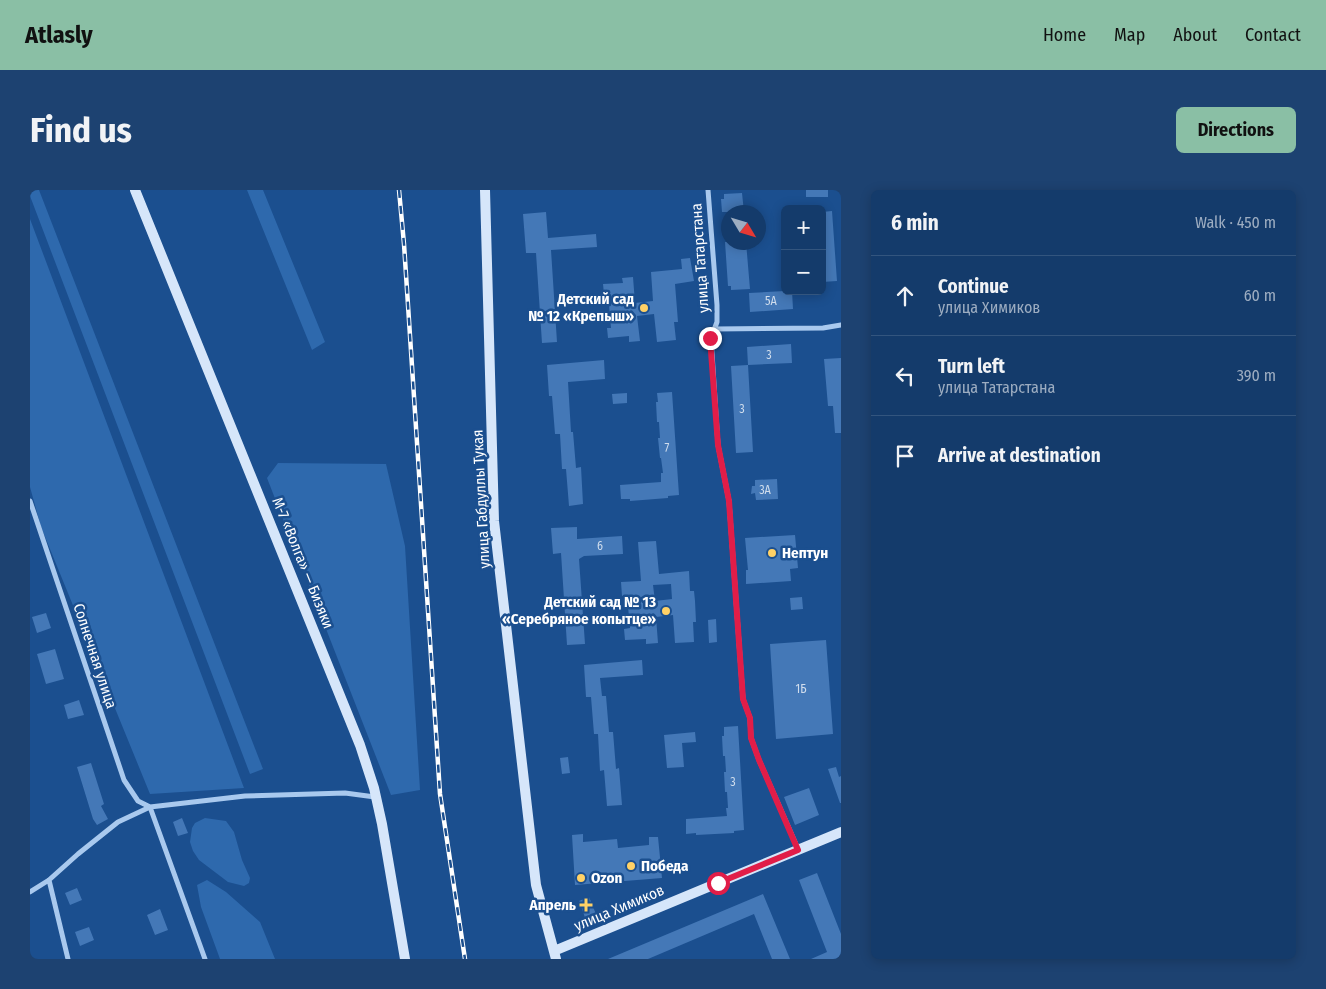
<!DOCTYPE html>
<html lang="en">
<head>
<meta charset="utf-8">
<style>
	body { margin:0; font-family:"Fira Sans Condensed",sans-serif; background:#1d4271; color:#f1f3f6 }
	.controls { position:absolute; right:15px; top:15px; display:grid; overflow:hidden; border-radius:8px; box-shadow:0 2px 12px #0003 }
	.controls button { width:45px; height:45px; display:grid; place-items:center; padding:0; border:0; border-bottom:1px solid #33557e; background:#143b6b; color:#f1f3f6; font:25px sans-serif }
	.compass { position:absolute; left:691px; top:15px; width:45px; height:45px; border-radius:50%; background:#143b6b; box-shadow:0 2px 12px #0003; rotate:128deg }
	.stop { position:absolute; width:15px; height:15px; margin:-11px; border:4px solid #e11d48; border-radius:50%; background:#fff }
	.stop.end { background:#e11d48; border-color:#fff; box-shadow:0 1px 5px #0008 }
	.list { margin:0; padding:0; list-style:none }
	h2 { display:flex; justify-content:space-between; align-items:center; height:65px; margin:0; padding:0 20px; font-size:21px }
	h2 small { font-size:16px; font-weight:400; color:#9dadc1 }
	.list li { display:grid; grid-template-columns:32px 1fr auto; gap:15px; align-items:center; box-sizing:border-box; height:80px; padding:0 20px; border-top:1px solid #33557e }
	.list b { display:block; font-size:19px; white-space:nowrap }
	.list p { margin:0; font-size:16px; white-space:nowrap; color:#9dadc1 }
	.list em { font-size:16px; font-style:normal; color:#9dadc1 }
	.icon { flex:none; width:28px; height:28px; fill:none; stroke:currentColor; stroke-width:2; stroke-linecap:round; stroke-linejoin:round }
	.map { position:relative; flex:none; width:811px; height:769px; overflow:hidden; border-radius:8px }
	header { display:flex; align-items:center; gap:30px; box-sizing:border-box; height:70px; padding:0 25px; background:#8abfa5; color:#111 }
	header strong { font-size:24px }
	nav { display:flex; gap:28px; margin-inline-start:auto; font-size:18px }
	.intro { display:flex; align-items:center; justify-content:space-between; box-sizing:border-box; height:120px; padding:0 30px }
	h1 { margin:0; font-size:35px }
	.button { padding:12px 22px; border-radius:8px; background:#8abfa5; color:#111; font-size:18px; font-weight:700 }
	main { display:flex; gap:30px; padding:0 30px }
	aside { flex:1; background:#143b6b; border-radius:8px; box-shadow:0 2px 12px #0003 }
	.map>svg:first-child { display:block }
	.green { fill:#2e69ad }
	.building { fill:#4478b7; fill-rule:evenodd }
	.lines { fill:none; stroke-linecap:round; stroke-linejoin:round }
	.street { stroke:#a9c9ee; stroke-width:5 }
	.secondary { stroke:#d6e6fa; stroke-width:10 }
	.rail-casing { stroke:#fff; stroke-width:4.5 }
	.rail { stroke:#1b4f8f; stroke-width:2.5; stroke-dasharray:8; stroke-linecap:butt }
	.route { stroke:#e11d48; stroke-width:6 }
	.poi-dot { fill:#ffd166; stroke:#1b4f8f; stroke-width:2 }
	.labels { text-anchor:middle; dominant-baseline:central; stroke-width:5; stroke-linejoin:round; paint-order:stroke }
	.number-label { font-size:12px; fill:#d0dded }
	.street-label { font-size:15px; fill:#fff; stroke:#1b4f8f }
	.poi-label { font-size:15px; font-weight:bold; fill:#fff; stroke:#1b4f8f; text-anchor:end }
</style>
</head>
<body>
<header>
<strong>Atlasly</strong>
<nav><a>Home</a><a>Map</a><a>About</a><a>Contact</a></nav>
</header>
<div class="intro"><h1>Find us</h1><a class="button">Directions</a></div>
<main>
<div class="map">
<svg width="811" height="769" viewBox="0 0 811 769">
	<rect width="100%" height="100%" fill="#1b4f8f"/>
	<path class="green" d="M 0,0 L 9,0 L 233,579 L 220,584 L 0,6 Z
		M 217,0 L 233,0 L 295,152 L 282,160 Z
		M 0,29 L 214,598 L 120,604 L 11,337 L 0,297 Z
		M 248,273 L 356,274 L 375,356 L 390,600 L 361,605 L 237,288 Z
		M 175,628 L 196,631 L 204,642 L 212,670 L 220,688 L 219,693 L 214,696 L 198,692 L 169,670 L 163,661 L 160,652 L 162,638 L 165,633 Z
		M 177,690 L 196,702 L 230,732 L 245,769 L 190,769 L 171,717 L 167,695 Z"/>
	<path class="building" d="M 776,0 L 798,0 L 798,7 L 776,7 Z
		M 712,3 L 714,22 L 692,22 L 691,9 L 694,9 L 694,4 Z
		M 802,21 L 807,91 L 792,92 L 792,22 Z
		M 516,22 L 518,48 L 566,44 L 567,57 L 521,60 L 527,152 L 512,153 L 506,63 L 496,63 L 493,24 Z
		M 695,52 L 716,52 L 720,99 L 701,100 L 701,96 L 698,96 Z
		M 660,68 L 664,91 L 645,94 L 648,132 L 644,132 L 646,150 L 627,152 L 624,124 L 607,126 L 610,151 L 599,152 L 599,146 L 578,148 L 577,138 L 581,138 L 578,103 L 574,104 L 573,94 L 593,93 L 592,88 L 603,87 L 605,113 L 623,111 L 621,82 L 652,79 L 651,69 Z
		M 755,101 L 762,101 L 763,119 L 720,122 L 719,103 Z
		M 761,154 L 762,173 L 718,175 L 717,157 Z
		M 811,168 L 811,243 L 805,243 L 803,216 L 798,216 L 794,169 Z
		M 574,170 L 575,189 L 538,192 L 541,242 L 543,242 L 546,278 L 551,277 L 553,314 L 539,316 L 536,279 L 532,279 L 530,244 L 525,244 L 522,206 L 519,206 L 517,175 Z
		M 718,175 L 723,262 L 706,263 L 701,176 Z
		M 642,202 L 649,305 L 638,306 L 638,308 L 600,311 L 600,309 L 591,309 L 590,295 L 631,292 L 631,283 L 633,283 L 631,268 L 630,268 L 628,248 L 630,248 L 629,232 L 627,232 L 626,212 L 628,212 L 627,203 Z
		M 597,203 L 597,213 L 583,214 L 582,204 Z
		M 747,289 L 748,309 L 726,310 L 725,303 L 721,304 L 722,296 L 725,296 L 725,290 Z
		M 547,337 L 547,349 L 592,346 L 593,364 L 554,366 L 549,369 L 555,454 L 537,455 L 531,363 L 523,364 L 521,338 Z
		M 765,345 L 768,378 L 760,379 L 761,391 L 716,394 L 716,380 L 718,380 L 715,348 Z
		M 626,351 L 629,384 L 659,381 L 660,401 L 664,401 L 665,411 L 666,432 L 663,432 L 664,452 L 645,453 L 643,425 L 626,427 L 628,453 L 616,454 L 616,449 L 595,450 L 594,439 L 600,438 L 597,405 L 592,406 L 591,392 L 611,391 L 608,352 ZM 641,394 L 642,409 L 625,411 L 623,395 Z
		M 772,407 L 773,419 L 761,420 L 760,408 Z
		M 16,423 L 21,438 L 7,443 L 2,427 Z
		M 686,429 L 687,452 L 679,453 L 678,430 Z
		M 796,450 L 803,544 L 746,549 L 740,454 Z
		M 25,459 L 34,489 L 16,494 L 7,464 Z
		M 612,470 L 613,485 L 570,488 L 572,506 L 576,506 L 579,542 L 583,542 L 586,579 L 589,578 L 592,615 L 577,616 L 574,580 L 570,581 L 568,544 L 564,544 L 561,507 L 556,507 L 554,475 Z
		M 49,510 L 54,525 L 38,529 L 34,515 Z
		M 708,536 L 714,640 L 704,641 L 704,643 L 666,645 L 666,643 L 656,644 L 656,629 L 697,626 L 696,618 L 698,618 L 697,602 L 695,602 L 694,582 L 696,582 L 695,566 L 693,566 L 692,546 L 694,546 L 694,537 Z
		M 665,542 L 666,552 L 652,553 L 654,577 L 637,578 L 634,545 Z
		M 538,567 L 540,583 L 532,584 L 530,568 Z
		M 61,573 L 74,614 L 71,616 L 78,629 L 67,635 L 63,629 L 47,577 Z
		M 806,577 L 809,587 L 811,586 L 811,613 L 810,613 L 798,579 Z
		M 779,598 L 789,625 L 765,635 L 754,607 Z
		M 152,628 L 158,643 L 148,646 L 143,632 Z
		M 553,644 L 553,652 L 587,649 L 588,658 L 619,655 L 619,647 L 628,647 L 632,688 L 545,695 L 542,645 Z
		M 787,683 L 811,744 L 811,769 L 781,769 L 797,762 L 769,690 Z
		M 47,698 L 52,710 L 40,715 L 35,703 Z
		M 733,704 L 760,769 L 742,769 L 724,724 L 618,769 L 578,769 Z
		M 559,707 L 568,729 L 557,733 L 549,711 Z
		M 130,719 L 138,740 L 125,745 L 117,725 Z
		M 59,737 L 64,750 L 50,756 L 45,742 Z"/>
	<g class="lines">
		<path class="street" d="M 678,0 L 687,115 L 687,132 L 681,148 L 688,255 L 699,311 L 713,509 L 720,528 L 721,548 L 729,570 L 768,659
			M 685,139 L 793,138 L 811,135
			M 0,311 L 94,590 L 108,611 L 120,617
			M 120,617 L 175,769
			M 19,690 L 38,769
			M 0,702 L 19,690 L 48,664 L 88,632 L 120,617 L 215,606 L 315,603 L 345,607"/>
		<path class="secondary" d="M 105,0 L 330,555 L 344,598 L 352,634 L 375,769
			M 455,0 L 464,331 L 506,695 L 526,769
			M 524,761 L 811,642"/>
		<defs>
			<path id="rail" d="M 369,0 L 374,54 L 410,604 L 435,769"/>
		</defs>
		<use href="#rail" class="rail-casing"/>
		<use href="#rail" class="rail"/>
	</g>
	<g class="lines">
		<path class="route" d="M 680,148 L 688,255 L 699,311 L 713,509 L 720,528 L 721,548 L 729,570 L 768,660 L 688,693"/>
	</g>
	<g class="poi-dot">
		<circle cx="614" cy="118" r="5"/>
		<circle cx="742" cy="363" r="5"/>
		<circle cx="636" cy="421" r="5"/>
		<circle cx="601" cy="676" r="5"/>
		<circle cx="551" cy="688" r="5"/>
		<path d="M553.5 707.5h5v5h5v5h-5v5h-5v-5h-5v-5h5z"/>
	</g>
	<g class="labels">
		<g class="number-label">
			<text x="741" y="111">5А</text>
			<text x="739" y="165">3</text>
			<text x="712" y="219">3</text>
			<text x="637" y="258">7</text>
			<text x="735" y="300">3А</text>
			<text x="570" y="356">6</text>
			<text x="771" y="499">1Б</text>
			<text x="703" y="592">3</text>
		</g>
		<g class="street-label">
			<text transform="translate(670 68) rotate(-94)">улица Татарстана</text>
			<text transform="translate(451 309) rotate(-93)">улица Габдуллы Тукая</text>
			<text transform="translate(273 373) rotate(68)">М-7 «Волга» — Бизяки</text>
			<text transform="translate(65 466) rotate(72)">Солнечная улица</text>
			<text transform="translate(589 718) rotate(-23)">улица Химиков</text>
		</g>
		<g class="poi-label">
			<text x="604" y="109">Детский сад<tspan x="604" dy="17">№ 12 «Крепыш»</tspan></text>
			<text x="752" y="363" text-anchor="start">Нептун</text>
			<text x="626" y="412">Детский сад № 13<tspan x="626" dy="17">«Серебряное копытце»</tspan></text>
			<text x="611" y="676" text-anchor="start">Победа</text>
			<text x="561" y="688" text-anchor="start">Ozon</text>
			<text x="546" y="715">Апрель</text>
		</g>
	</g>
</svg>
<div class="controls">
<button>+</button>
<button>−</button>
</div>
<svg class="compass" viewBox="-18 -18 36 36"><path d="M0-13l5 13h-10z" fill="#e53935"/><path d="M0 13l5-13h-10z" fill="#9dadc1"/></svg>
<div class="stop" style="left:688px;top:693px"></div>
<div class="stop end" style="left:680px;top:148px"></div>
</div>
<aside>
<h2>6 min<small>Walk · 450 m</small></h2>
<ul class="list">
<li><svg class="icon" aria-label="ahead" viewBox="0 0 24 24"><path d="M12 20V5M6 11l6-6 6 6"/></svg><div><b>Continue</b><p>улица Химиков</p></div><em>60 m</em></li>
<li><svg class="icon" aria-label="left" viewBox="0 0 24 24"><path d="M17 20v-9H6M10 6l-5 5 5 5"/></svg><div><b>Turn left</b><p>улица Татарстана</p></div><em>390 m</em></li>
<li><svg class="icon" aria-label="arrive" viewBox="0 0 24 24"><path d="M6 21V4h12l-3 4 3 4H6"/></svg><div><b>Arrive at destination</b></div></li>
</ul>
</aside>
</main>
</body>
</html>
